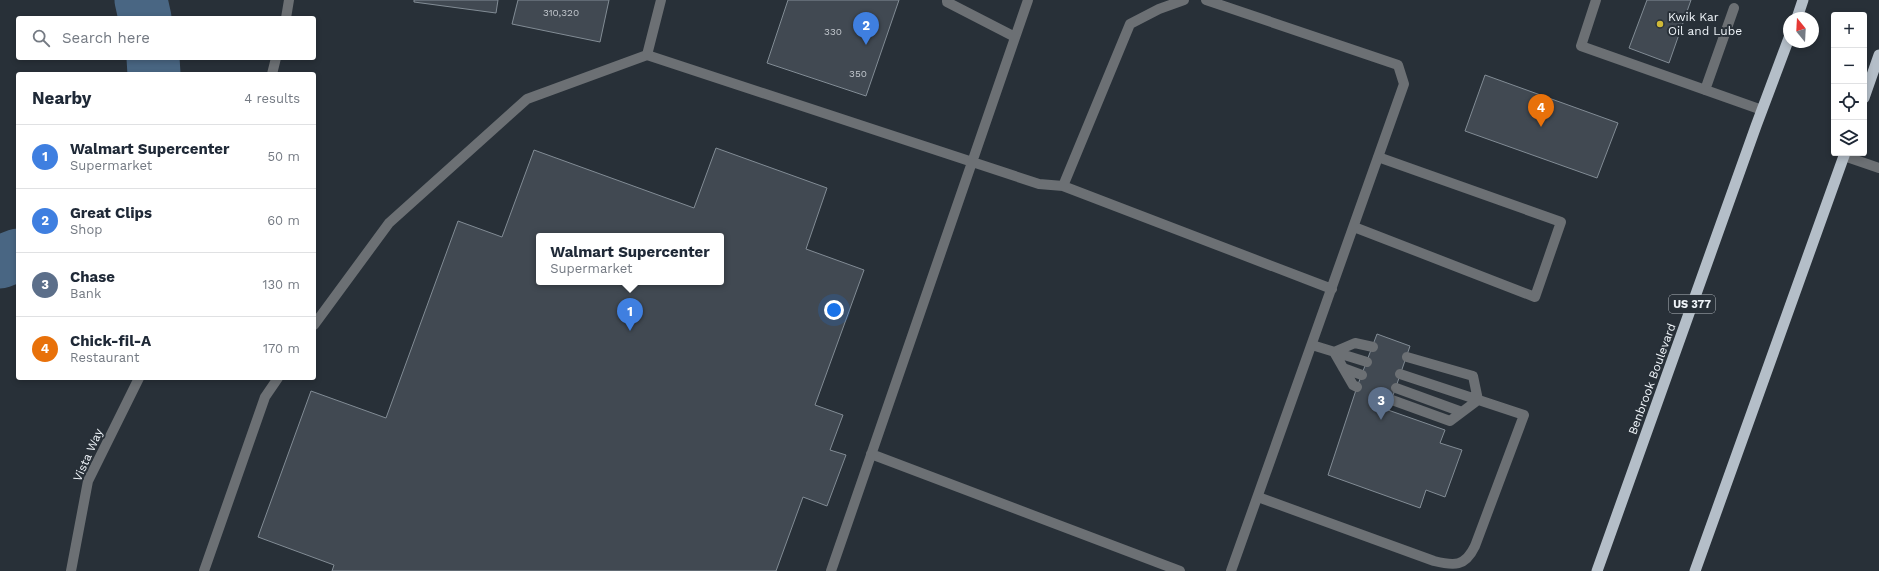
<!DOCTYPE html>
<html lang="en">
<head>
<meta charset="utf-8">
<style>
	body { margin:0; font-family:"Work Sans",sans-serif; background:#f2f2f3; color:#1f2937 }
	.controls { position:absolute; right:12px; top:12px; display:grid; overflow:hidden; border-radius:4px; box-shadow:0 2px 6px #0003 }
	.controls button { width:36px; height:36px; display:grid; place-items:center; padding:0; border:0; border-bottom:1px solid #e0e1e3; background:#fff; color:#1f2937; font:20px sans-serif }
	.compass { position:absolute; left:1783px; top:12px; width:36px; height:36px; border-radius:50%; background:#fff; box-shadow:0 2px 6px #0003; rotate:342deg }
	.you { position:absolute; left:834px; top:310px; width:14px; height:14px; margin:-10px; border:3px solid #fff; border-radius:50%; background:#1a73e8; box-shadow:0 0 0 6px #1a73e833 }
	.badge { display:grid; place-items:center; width:26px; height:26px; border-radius:50%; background:#6e6937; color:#fff; font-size:13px; font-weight:700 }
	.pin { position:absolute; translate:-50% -33px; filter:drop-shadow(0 1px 2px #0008) }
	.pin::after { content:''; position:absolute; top:21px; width:14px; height:12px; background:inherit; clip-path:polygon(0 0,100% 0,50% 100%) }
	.popup { position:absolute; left:536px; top:233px; width:188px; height:52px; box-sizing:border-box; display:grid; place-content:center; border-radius:4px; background:#fff; filter:drop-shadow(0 1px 3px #0005); font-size:13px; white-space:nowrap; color:#747a83 }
	.popup b { font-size:15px; color:#1f2937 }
	.popup::after { content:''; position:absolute; left:50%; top:100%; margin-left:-8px; border:8px solid transparent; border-top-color:#fff }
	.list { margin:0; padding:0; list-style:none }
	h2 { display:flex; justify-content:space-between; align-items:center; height:52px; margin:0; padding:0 16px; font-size:17px }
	h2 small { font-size:13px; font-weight:400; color:#747a83 }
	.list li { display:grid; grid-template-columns:26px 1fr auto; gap:12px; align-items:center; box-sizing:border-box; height:64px; padding:0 16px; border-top:1px solid #e0e1e3 }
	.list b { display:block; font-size:15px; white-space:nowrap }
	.list p { margin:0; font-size:13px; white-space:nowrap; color:#747a83 }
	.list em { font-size:13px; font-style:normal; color:#747a83 }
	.icon { flex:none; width:22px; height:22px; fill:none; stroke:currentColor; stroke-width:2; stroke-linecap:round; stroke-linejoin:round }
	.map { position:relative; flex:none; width:1879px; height:571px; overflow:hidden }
	.search { position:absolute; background:#fff; box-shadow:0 2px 6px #0003; left:16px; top:16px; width:300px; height:44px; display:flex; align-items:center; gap:10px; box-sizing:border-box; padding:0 14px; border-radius:4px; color:#747a83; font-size:15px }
	.panel { position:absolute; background:#fff; box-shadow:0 2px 6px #0003; left:16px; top:72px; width:300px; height:308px; border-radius:4px }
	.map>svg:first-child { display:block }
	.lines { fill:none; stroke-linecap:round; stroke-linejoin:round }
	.river { stroke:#496683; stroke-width:53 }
	.building { fill:#414952; stroke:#828c95; fill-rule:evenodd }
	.service { stroke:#6c7074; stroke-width:10 }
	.minor { stroke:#6c7074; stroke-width:10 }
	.tertiary { stroke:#6c7074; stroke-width:10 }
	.trunk { stroke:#b4bec8; stroke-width:11 }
	.poi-dot { fill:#cfb837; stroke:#283038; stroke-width:1.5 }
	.labels { text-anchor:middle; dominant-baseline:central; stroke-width:4; stroke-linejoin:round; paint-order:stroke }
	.number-label { font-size:10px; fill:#c4c9cf }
	.shield { fill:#283038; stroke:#b3b9bf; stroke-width:1 }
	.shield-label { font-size:11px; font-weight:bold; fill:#eff4f9 }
	.poi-label { font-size:12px; fill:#eff4f9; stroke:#283038; text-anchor:start }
	.street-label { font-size:12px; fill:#eff4f9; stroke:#283038 }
</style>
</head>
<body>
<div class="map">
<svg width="1879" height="571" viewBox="0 0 1879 571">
	<rect width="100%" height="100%" fill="#283038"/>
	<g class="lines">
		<path class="river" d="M 141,0 L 145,18
			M 153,58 L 154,74
			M 0,262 L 18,255"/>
	</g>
	<path class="building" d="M 414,0 L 498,0 L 496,13 L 414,2 Z
		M 518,0 L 609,0 L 600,42 L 512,24 Z
		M 788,0 L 899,0 L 866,96 L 767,63 Z
		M 1647,0 L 1691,0 L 1669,63 L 1629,48 Z
		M 1485,75 L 1618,123 L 1597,178 L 1465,131 Z
		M 716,148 L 827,188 L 806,249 L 864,270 L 815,405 L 843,415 L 830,450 L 846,455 L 827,506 L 803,497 L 776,571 L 332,571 L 334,565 L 258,537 L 311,391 L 386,418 L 458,221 L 502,237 L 534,150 L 694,208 ZM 539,236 L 721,236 L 721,282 L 539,282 Z
		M 1377,334 L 1410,346 L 1388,410 L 1445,430 L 1440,443 L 1462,450 L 1445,497 L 1426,490 L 1420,508 L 1328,475 L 1357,387 Z"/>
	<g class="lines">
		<path class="service" d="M 947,0 L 947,2 L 1015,37
			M 1206,0 L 1398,65 L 1404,84 L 1231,571
			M 1596,0 L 1581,46 L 1762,110
			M 647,55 L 1039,184 L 1063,186 L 1130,24 L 1159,9 L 1184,0
			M 1705,90 L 1734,8
			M 1063,186 L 1332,289
			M 1354,227 L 1535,297 L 1561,222 L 1378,157
			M 314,325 L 389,223 L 527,99 L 647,55 L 661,0
			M 1312,345 L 1367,362
			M 1407,357 L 1473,376 L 1478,400
			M 1343,368 L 1362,375
			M 1357,387 L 1353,385 L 1334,352 L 1355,343 L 1373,347
			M 1396,388 L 1462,412
			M 1392,400 L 1450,421 L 1478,400
			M 871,454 L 1180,571
			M 1258,497 L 1434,561 C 1454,566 1465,567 1475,546 L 1524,415 L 1400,374
			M 204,571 L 265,397 L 278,378
			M 831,571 L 1028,0"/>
		<path class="minor" d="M 1844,156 L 1879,168"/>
		<path class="tertiary" d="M 286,18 L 289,0
			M 272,74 L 276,58
			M 71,571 L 88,481 L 139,378"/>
		<path class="trunk" d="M 1797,18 L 1803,0
			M 1864,98 L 1879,55
			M 1597,571 L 1756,126 L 1789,38
			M 1695,571 L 1845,153"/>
	</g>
	<circle class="poi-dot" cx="1660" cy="24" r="4"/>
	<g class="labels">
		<g class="number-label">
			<text x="561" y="12">310,320</text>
			<text x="833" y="31">330</text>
			<text x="858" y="73">350</text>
		</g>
		<rect class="shield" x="1669" y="295" width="46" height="18" rx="3"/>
		<g class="shield-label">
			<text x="1692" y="304">US 377</text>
		</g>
		<g class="poi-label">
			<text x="1668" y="17">Kwik Kar<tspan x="1668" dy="14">Oil and Lube</tspan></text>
		</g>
		<g class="street-label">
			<text transform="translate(1652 379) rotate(-70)">Benbrook Boulevard</text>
			<text transform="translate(88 455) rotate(-66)">Vista Way</text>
		</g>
	</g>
</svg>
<div class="controls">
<button>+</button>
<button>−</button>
<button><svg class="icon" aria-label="locate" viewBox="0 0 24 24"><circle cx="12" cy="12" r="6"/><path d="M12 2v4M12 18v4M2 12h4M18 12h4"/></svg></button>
<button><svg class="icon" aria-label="layers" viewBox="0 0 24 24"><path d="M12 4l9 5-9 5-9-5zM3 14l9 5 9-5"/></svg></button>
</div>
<svg class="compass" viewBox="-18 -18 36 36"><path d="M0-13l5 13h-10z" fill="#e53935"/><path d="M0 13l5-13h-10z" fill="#747a83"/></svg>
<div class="you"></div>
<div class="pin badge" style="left:630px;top:331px;background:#3f7fe0">1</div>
<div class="popup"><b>Walmart Supercenter</b>Supermarket</div>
<div class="pin badge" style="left:866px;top:45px;background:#3f7fe0">2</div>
<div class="pin badge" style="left:1381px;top:420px;background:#5c6f8a">3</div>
<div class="pin badge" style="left:1541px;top:127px;background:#e8710a">4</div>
<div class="search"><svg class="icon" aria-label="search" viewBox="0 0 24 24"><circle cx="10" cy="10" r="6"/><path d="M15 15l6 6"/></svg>Search here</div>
<section class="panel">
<h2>Nearby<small>4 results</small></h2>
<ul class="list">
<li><span class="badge" style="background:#3f7fe0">1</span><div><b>Walmart Supercenter</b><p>Supermarket</p></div><em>50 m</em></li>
<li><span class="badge" style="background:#3f7fe0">2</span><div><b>Great Clips</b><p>Shop</p></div><em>60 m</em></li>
<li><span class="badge" style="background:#5c6f8a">3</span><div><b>Chase</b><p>Bank</p></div><em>130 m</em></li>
<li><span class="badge" style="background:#e8710a">4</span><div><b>Chick-fil-A</b><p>Restaurant</p></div><em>170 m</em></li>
</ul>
</section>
</div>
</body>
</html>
